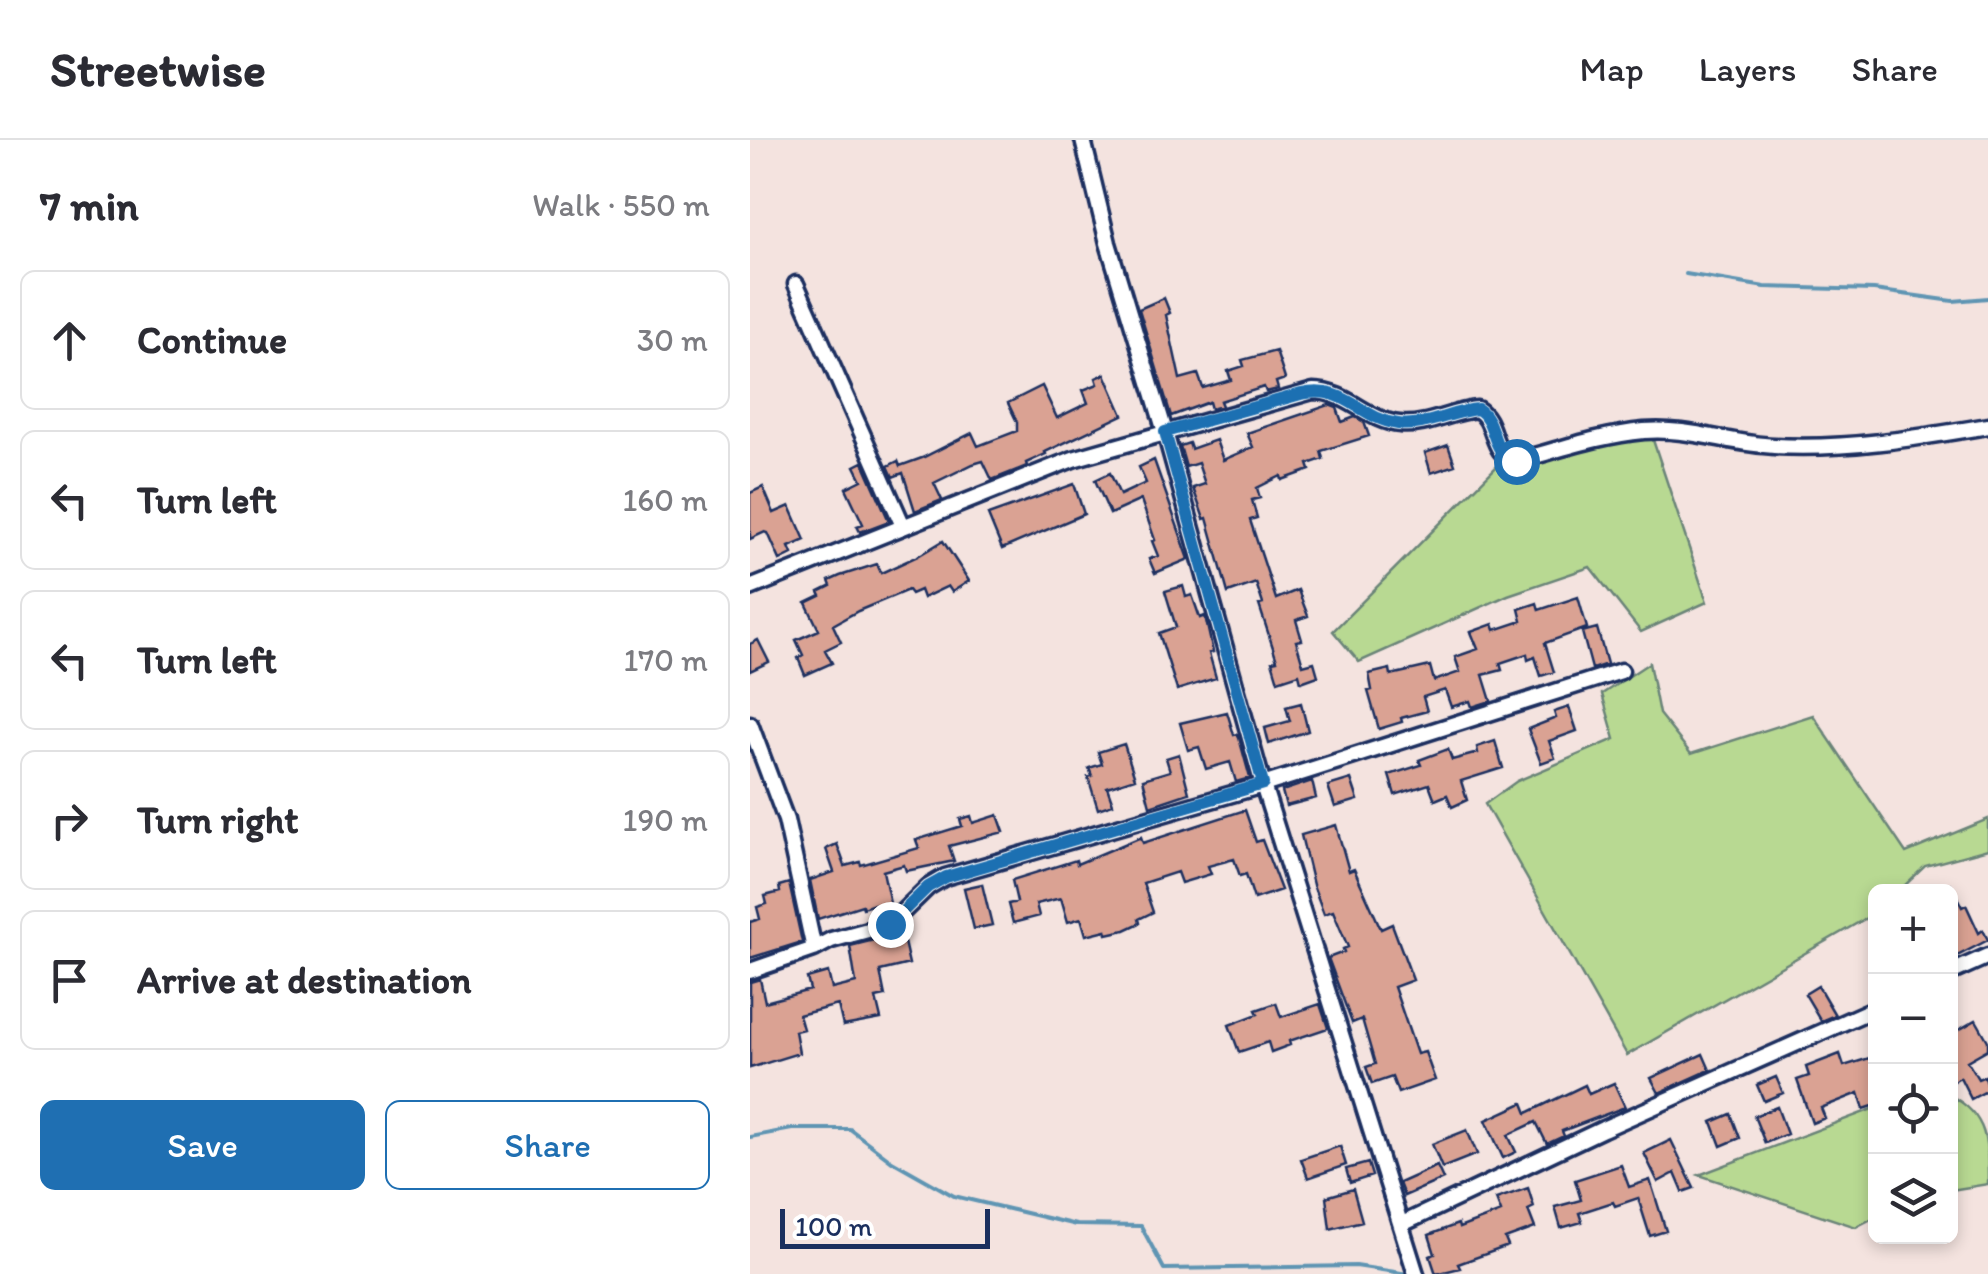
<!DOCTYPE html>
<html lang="en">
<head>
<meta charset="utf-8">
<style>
	body { margin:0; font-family:Itim,sans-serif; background:#f7f7f7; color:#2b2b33 }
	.controls { position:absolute; right:30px; bottom:30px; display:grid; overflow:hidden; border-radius:15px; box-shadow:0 5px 15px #0003 }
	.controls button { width:90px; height:90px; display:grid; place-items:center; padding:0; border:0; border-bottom:2px solid #e1e1e2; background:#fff; color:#2b2b33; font:50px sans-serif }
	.scale { position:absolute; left:30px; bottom:25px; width:210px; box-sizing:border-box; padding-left:10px; border:5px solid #1b2f5e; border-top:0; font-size:28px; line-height:35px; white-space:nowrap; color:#1b2f5e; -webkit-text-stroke:8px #fff; paint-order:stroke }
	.stop { position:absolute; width:30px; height:30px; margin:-22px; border:8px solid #1f6fb2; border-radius:50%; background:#fff }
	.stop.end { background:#1f6fb2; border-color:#fff; box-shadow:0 2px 10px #0008 }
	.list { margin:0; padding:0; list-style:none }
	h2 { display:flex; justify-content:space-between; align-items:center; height:130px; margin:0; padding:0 40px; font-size:42px }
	h2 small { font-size:32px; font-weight:400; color:#7c7c81 }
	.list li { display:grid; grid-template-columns:65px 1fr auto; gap:30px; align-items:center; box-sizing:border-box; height:140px; margin:0 20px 20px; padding:0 20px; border:2px solid #e1e1e2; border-radius:15px }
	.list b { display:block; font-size:38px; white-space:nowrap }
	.list em { font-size:32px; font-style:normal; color:#7c7c81 }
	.actions { display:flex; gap:20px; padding:30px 40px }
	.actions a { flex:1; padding:22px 0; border:2px solid #1f6fb2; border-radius:15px; text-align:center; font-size:35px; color:#1f6fb2 }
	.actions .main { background:#1f6fb2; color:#fff }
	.icon { flex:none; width:55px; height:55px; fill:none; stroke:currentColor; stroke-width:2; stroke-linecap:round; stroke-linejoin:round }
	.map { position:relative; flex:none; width:1238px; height:1134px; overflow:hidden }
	header { display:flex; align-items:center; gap:60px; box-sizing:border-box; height:140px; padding:0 50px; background:#fff; border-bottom:2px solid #e1e1e2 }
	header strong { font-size:48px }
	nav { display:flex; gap:55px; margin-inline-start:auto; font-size:35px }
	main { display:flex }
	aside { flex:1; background:#fff }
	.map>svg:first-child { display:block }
	.green { fill:#b8d992; stroke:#6a8478; stroke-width:2.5 }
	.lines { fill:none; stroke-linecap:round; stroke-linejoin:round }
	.stream { stroke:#5f95b3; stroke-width:4 }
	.building { fill:#daa293; stroke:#1b2f5e; stroke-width:2.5 }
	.street-casing { stroke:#1b2f5e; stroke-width:21 }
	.street { stroke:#fff; stroke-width:14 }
	.route { stroke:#1f6fb2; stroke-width:12 }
</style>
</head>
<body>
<header>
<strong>Streetwise</strong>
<nav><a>Map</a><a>Layers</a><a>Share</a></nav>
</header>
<main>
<aside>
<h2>7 min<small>Walk · 550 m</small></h2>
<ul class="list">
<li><svg class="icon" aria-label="ahead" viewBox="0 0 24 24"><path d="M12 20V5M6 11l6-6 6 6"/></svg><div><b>Continue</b></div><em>30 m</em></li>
<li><svg class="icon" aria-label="left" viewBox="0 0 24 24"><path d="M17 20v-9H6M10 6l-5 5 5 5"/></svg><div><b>Turn left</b></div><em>160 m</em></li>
<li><svg class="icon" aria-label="left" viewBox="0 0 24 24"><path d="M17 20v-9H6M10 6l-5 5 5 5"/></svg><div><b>Turn left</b></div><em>170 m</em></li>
<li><svg class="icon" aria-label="right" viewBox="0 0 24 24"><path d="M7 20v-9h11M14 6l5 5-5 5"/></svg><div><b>Turn right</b></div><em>190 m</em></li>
<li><svg class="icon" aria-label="arrive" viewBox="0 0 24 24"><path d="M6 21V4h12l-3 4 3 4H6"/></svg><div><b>Arrive at destination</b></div></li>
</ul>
<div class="actions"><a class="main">Save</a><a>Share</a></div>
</aside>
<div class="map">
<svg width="1238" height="1134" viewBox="0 0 1238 1134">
	<rect width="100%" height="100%" fill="#f4e3df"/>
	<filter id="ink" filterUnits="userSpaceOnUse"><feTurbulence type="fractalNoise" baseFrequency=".01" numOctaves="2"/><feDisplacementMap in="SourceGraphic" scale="20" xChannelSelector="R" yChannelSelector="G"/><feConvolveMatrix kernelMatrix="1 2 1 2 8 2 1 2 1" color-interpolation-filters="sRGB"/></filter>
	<g filter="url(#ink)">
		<path class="green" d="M 901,294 L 957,462 L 891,492 L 840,427 L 758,455 L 609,522 L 583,491 L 757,316 Z
			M 899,523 L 909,574 L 941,614 L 1063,575 L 1156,713 L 1238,679 L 1238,709 L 1175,726 L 1149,751 L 1126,752 L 1125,773 L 877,915 L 735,664 L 767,641 L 865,599 L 852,554 Z
			M 1201,956 C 1238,975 1238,1003 1238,1044 L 1201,1050 Z
			M 1125,968 L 1125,1077 L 1106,1087 L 949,1035 Z"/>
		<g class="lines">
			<path class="stream" d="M 936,134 L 1015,147 L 1124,150 L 1203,161 L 1238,158
				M 0,997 L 42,989 L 100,989 L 142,1021 L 204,1056 L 326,1085 L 391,1086 L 414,1129 L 606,1126 L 658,1134"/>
		</g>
		<path class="building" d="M 414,158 L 420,173 L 416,175 L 430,239 L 448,234 L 453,248 L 481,240 L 478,231 L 494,226 L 492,220 L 526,211 L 535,239 L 526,242 L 528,249 L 516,252 L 514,247 L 470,261 L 472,266 L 461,269 L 459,262 L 421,276 L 389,169 Z
			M 355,234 L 373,275 L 295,312 L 296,314 L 276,323 L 277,326 L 242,340 L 233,321 L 223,324 L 184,343 L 192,360 L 165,371 L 153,333 L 143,337 L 138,326 L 148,321 L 150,326 L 172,318 L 222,293 L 228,306 L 267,291 L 267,282 L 258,263 L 292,246 L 307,278 L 338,263 L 333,250 L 348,244 L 346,238 Z
			M 579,265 L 587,268 L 592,282 L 605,277 L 614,282 L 619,296 L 571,311 L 573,319 L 558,324 L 560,330 L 532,340 L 531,336 L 507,348 L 510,358 L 502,360 L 507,378 L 500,380 L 526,459 L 548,450 L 558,476 L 546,480 L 552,500 L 546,501 L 553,525 L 564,522 L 568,536 L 551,542 L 549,534 L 528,541 L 522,521 L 527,520 L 509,465 L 513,464 L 506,443 L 478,453 L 457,378 L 454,379 L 443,348 L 455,344 L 448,323 L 436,327 L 430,306 L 439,303 L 441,309 L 466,300 L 473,320 L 503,307 L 497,293 Z
			M 698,305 L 705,325 L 681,333 L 675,313 Z
			M 404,320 L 439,419 L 405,433 L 399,419 L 408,416 L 402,401 L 405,400 L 391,360 L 360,374 L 345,340 L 360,333 L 370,355 L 396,343 L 389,327 Z
			M 113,322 L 139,381 L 110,392 L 107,386 L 113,384 L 96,348 L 112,340 L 105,326 Z
			M 324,344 L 334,374 L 252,409 L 238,375 Z
			M 13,347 L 24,373 L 40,366 L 55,400 L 39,407 L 42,414 L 30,420 L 18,393 L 15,392 L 0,399 L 0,353 Z
			M 193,401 L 219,441 L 202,452 L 198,446 L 173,458 L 170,450 L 161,454 L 158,450 L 108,471 L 83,485 L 91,502 L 75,510 L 82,523 L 55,535 L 48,518 L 53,515 L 46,500 L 69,490 L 56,463 L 71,456 L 69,452 L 81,446 L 79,441 L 90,436 L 127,424 L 131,433 L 168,416 Z
			M 433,446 L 436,457 L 442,455 L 450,478 L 455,476 L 463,512 L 459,513 L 466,538 L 427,550 L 409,493 L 426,487 L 415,451 Z
			M 828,457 L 837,488 L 795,503 L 804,532 L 791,536 L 785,517 L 778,520 L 777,514 L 750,523 L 752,530 L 733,535 L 741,561 L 722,567 L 720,561 L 701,567 L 695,550 L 673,557 L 677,571 L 651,578 L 652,582 L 629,589 L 618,551 L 622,550 L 619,534 L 640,529 L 641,535 L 680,526 L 684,541 L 710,532 L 705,517 L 728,509 L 721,492 L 743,484 L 745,490 L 772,481 L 769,469 L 787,463 L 789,470 Z
			M 847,488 L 857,524 L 842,529 L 832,492 Z
			M 8,500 L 19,522 L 0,531 L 0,504 Z
			M 551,563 L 558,591 L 519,604 L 515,588 L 540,581 L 536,567 Z
			M 819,567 L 827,591 L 799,601 L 805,618 L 791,623 L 778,589 L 806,578 L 804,572 Z
			M 477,572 L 484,595 L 488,594 L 500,638 L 486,642 L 480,622 L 456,629 L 449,607 L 438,610 L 430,583 Z
			M 745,601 L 753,628 L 711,641 L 717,660 L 702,667 L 697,655 L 685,660 L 679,644 L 645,655 L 639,635 L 671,625 L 669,620 L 698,609 L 702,620 L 728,613 L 727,607 Z
			M 374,604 L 385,638 L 357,647 L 363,664 L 348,669 L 338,637 L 342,636 L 339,628 L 352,624 L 348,612 Z
			M 429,614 L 439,653 L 400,666 L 393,639 L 420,631 L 416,618 Z
			M 601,639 L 608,660 L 585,667 L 578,646 Z
			M 562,641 L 566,658 L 536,666 L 532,651 Z
			M 495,670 L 506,702 L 512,700 L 531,750 L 504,759 L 496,734 L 490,736 L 484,719 L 458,726 L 461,734 L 431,743 L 427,732 L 393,743 L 403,772 L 389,779 L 390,783 L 375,790 L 357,794 L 356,790 L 336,795 L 331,778 L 318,782 L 311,758 L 286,764 L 289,776 L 263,783 L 258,764 L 267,762 L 262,740 L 326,720 L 327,724 L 391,697 L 393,703 Z
			M 248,675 L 254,692 L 199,706 L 204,721 L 156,731 L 154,725 L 133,731 L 141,768 L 127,772 L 124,764 L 113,768 L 112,765 L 68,779 L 60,740 L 84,732 L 76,709 L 87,704 L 95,726 L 110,722 L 111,725 L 169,708 L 166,700 L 212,686 L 210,679 L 221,676 L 223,683 Z
			M 586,685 L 599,731 L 604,729 L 631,789 L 642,784 L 663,840 L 644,847 L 667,914 L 675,912 L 685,940 L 648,953 L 642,937 L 622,944 L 616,927 L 625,924 L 612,879 L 602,883 L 578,818 L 594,812 L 593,809 L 598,807 L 583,771 L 574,774 L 563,745 L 551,695 Z
			M 39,743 L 52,802 L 0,818 L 0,782 L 10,779 L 7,767 L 17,764 L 15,756 L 30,752 L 29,746 Z
			M 1200,743 L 1212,767 L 1216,765 L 1229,793 L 1233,790 L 1238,800 L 1207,816 L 1200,803 Z
			M 232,744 L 242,785 L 224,789 L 214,748 Z
			M 152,793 L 159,824 L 130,831 L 135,856 L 126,858 L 131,879 L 93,886 L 88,865 L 49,875 L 53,889 L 45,891 L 49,913 L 0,928 L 0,842 L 10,839 L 15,862 L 60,850 L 57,838 L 78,832 L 82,849 L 106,843 L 100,806 Z
			M 1068,846 L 1085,875 L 1071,881 L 1055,854 Z
			M 526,863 L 531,877 L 570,864 L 578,888 L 539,901 L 540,905 L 521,912 L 518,902 L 489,912 L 479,885 L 508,874 L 506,870 Z
			M 1226,880 L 1238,901 L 1238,909 L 1217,921 L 1228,939 L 1235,936 L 1238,950 L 1221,959 L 1210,937 L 1200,943 L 1200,895 Z
			M 953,914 L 960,930 L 909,953 L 901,938 Z
			M 1090,914 L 1094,926 L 1126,916 L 1126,965 L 1114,969 L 1109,953 L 1071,968 L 1075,978 L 1062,983 L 1047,940 L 1059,936 L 1056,927 Z
			M 1026,937 L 1033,953 L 1014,961 L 1007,945 Z
			M 864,943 L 875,967 L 812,991 L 814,996 L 797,1004 L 786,982 L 758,995 L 766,1012 L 753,1018 L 736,980 L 773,963 L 777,973 L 835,945 L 839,954 Z
			M 1027,967 L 1037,994 L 1015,1003 L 1004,976 Z
			M 981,974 L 990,998 L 971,1006 L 962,982 Z
			M 717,990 L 727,1014 L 692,1028 L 682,1004 Z
			M 921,1000 L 944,1048 L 933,1052 L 925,1033 L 908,1042 L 894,1013 Z
			M 590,1006 L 596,1025 L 558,1038 L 551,1019 Z
			M 618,1023 L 622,1036 L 600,1043 L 596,1029 Z
			M 871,1025 L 879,1047 L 900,1040 L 916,1091 L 900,1096 L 888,1058 L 865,1066 L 863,1062 L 829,1073 L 832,1082 L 811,1088 L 805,1067 L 831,1060 L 825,1040 Z
			M 687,1026 L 693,1039 L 654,1056 L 649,1043 Z
			M 778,1048 L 784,1067 L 778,1070 L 785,1088 L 755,1099 L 758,1106 L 708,1124 L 710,1128 L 686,1134 L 680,1116 L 685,1114 L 679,1095 L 708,1084 L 709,1088 L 751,1072 L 746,1059 Z
			M 603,1049 L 612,1081 L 580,1089 L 576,1057 Z"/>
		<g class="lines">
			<defs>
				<path id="street" d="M 333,0 L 358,103 L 415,292 L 513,645 L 666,1134
					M 46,144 L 153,386
					M 0,448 L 323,319 L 563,251 C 598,251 617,281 650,284 C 676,287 702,271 727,269 C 748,282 739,314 766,321 C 808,310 851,295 894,291 C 938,287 980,304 1024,306 C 1096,310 1167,298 1238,286
					M 0,584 L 36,680 L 64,809
					M 0,831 L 64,809 L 81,800 L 140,784 L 178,747 L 195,737 L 513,645 L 871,531
					M 1200,833 L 1238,816
					M 652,1084 L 853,989 L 1126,868"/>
			</defs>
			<use href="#street" class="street-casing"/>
			<use href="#street" class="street"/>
		</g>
	</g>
	<g class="lines" filter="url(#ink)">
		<path class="route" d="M 140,784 L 178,747 L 196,737 L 513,644 L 415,292 L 551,254 C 597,244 608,278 648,284 C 674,288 702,271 728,269 C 748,282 739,314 766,321"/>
	</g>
</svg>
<div class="controls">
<button>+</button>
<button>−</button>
<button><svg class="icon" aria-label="locate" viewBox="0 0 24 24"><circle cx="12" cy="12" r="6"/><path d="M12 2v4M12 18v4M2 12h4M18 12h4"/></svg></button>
<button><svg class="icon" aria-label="layers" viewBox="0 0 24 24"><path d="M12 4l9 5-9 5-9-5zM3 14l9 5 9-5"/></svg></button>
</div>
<div class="scale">100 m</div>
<div class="stop" style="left:766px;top:321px"></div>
<div class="stop end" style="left:140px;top:784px"></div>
</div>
</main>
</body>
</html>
